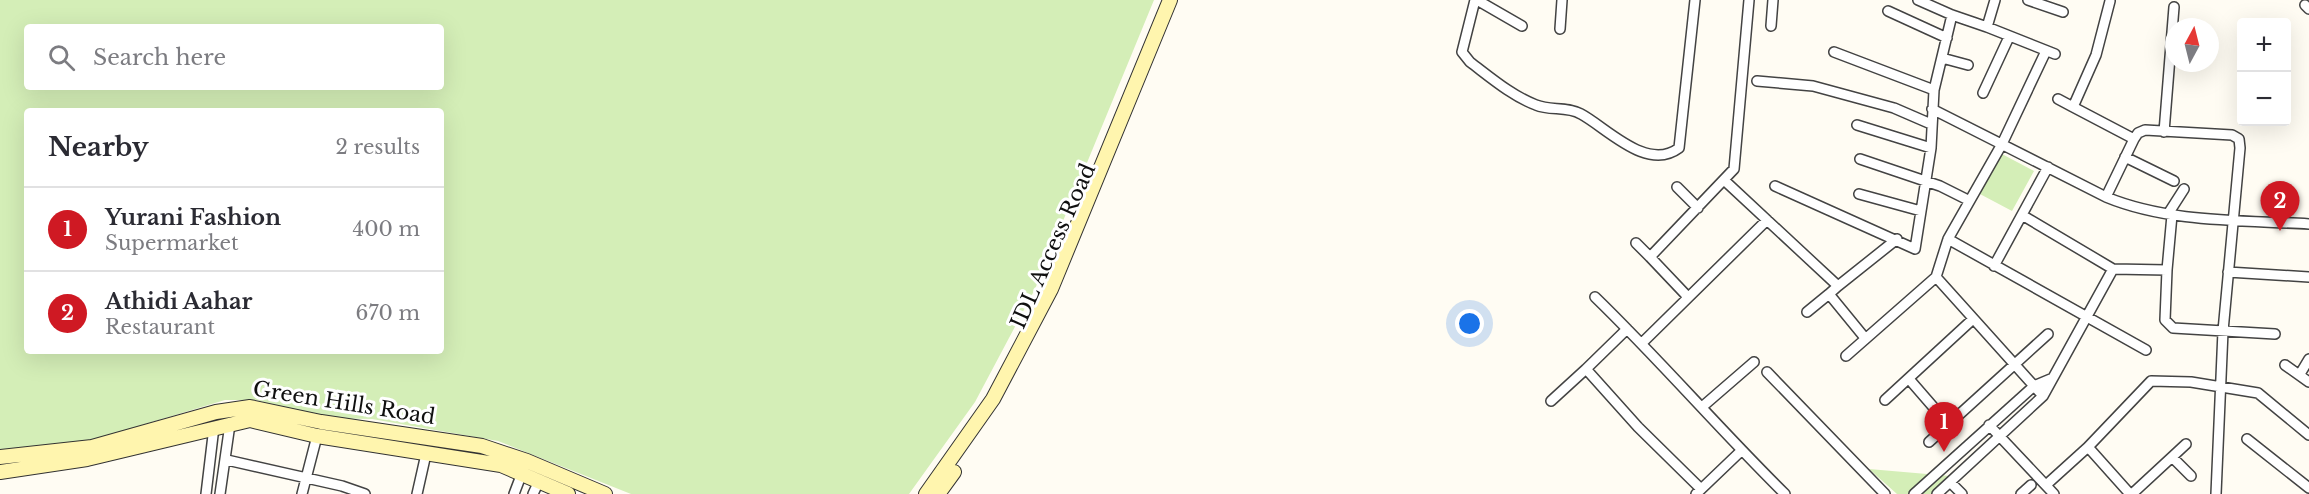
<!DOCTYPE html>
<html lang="en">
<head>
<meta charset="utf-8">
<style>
	body { margin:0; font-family:"Libre Baskerville",serif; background:#f2f2f3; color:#2b2b33 }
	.controls { position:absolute; right:18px; top:18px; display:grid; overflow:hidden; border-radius:6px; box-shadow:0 6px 24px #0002 }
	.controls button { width:54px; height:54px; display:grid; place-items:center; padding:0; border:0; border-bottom:2px solid #e1e1e2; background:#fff; color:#2b2b33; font:30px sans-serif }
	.compass { position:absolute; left:2165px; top:18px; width:54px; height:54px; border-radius:50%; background:#fff; box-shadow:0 6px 24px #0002; rotate:7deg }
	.you { position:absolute; left:1470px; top:324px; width:21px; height:21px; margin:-15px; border:4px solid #fff; border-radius:50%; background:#1a73e8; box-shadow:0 0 0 9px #1a73e833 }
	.badge { display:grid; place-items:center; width:39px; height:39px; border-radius:50%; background:#cf1923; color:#fff; font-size:20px; font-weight:700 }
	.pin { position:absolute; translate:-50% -50px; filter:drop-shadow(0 2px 3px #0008) }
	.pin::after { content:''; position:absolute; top:32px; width:21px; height:18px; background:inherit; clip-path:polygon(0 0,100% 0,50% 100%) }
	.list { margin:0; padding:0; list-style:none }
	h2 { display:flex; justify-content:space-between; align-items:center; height:78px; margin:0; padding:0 24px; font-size:26px }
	h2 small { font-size:20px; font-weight:400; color:#7c7c81 }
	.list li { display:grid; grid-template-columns:39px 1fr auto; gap:18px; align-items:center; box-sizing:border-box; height:84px; padding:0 24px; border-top:2px solid #e1e1e2 }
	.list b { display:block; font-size:22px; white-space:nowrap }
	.list p { margin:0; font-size:20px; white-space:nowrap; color:#7c7c81 }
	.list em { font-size:20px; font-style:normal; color:#7c7c81 }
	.icon { flex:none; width:33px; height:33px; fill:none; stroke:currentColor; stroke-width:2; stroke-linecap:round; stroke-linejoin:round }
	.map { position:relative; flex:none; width:2309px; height:494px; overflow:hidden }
	.search { position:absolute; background:#fff; box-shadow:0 6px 24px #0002; left:24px; top:24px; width:420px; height:66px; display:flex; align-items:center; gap:15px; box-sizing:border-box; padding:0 21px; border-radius:6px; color:#7c7c81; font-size:22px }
	.panel { position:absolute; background:#fff; box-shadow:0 6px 24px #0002; left:24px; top:108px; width:420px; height:246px; border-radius:6px }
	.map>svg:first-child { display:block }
	.grass { fill:#d4eeb7; fill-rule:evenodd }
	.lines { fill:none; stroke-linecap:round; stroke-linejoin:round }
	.street-casing { stroke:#434343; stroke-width:12 }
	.secondary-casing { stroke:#323232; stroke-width:16 }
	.street { stroke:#fff; stroke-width:9 }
	.secondary { stroke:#fff5ae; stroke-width:14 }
	.labels { text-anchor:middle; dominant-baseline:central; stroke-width:6; stroke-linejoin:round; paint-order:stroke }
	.street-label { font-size:21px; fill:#101010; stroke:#fff }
</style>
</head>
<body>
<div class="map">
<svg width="2309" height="494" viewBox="0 0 2309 494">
	<rect width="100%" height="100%" fill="#fffcf3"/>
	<path class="grass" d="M 0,0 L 1154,0 L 1035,289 L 975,402 L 909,494 L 631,494 L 498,441 L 372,419 L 322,418 L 256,400 L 225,400 L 89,441 L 0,452 ZM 27,27 L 441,27 L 441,87 L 27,87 ZM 27,111 L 441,111 L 441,351 L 27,351 Z
		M 2000,153 L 2034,171 L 2012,211 L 1978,193 Z
		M 1869,469 L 1950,476 L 1932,494 L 1897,494 Z"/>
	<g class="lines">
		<defs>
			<path id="street" d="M 1475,0 L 1462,52 L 1470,62 C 1490,77 1512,96 1536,105 C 1550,111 1567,106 1581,114 C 1607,128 1647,172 1679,148 L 1695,0
				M 1477,0 L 1522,26
				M 1918,0 L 1952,15
				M 2028,0 L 2063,12
				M 2110,1 L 2096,55 L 2073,107 L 2134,139 L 2138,133 L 2145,130 L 2232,135 L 2239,139 L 2240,148 L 2223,331 L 2216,494
				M 2305,5 L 2309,9
				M 1888,11 L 1947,38
				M 1771,26 L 1773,0
				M 1987,27 L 2055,54
				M 1560,29 L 1562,0
				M 2046,51 L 2002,144 L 1948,239 L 2146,350
				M 1834,52 L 1934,90
				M 1942,58 L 1968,65
				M 1757,81 L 1813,86 L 1894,108 L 1931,124
				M 1983,93 L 2009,37
				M 2058,99 L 2073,107
				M 1932,109 L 2106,197 L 2134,139
				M 1857,125 L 1931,148
				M 2164,132 L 2174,7
				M 2125,157 L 2174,181
				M 1860,159 L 1940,186 L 1968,200
				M 1724,180 L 1838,286 L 1897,239
				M 1775,186 L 1915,249 L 1931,148 L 1934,90 L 1952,15 L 1987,27 L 1995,0
				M 1677,187 L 1698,208
				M 1859,194 L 1921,211
				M 2106,197 C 2169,223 2242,220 2309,224
				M 2168,214 L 2184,189
				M 2022,215 L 2113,269
				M 1948,239 L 1936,277 L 2043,396
				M 1636,243 L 1650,257
				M 1994,266 L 2048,167
				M 2167,270 L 2172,215
				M 2228,272 L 2309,277
				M 1838,286 L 1829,294 L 1865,338
				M 1687,296 L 1650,257 L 1734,169 L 1749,0
				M 1595,297 C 1661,361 1720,430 1785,494
				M 1807,312 L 1829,294
				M 1627,329 L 1586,369 L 1638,427 L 1701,489
				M 1642,343 L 1767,220
				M 1846,356 L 1936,277
				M 2285,365 L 2309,382
				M 1767,372 L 1885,494
				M 2300,374 L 2309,359
				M 1909,379 L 1948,424
				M 1885,400 L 1973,319
				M 1551,401 L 1586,369
				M 1702,407 L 1754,362
				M 1989,425 L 2054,494
				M 2247,439 L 2309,488
				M 1929,442 L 2048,334
				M 2172,457 L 2186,444
				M 227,460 L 342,486 L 365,494
				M 1950,482 L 1962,494
				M 2046,485 L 2088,447
				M 206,494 L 214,427
				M 220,494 L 230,424
				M 302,494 L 317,436
				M 417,494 L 426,454
				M 514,494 L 522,473
				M 533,494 L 539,481
				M 1696,494 L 1741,451
				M 1914,494 L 2034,386 L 2053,378
				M 1937,494 L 2043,396 L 2113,269 L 2167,270 L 2165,320 L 2173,328 L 2275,334
				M 2021,494 L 2031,485
				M 2130,494 L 2088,447 L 2151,381 L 2191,382 L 2258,393 L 2309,435
				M 2132,494 L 2172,457 L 2191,476"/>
			<path id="secondary" d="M 0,457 L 92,447 L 216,412 L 250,407 L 321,422 L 482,446 L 527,461 L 605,494
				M 0,472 L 87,459 L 250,420 L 317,436 L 501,465 L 568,494
				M 926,494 L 993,399 L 1051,289 L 1170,0
				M 938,494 L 954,472"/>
		</defs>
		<use href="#street" class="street-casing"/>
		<use href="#secondary" class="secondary-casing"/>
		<use href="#street" class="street"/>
		<use href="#secondary" class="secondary"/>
	</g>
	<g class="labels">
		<g class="street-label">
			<text transform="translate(1053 246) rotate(-66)">IDL Access Road</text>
			<text transform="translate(344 403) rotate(9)">Green Hills Road</text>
		</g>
	</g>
</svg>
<div class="controls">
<button>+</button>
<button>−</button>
</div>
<svg class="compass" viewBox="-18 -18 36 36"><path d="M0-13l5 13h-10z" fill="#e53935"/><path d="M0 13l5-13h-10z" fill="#7c7c81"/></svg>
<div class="you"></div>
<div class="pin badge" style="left:1944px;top:452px">1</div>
<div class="pin badge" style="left:2280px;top:231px">2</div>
<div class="search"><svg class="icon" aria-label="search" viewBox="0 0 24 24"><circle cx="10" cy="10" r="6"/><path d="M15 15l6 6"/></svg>Search here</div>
<section class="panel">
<h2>Nearby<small>2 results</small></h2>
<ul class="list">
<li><span class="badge">1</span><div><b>Yurani Fashion</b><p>Supermarket</p></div><em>400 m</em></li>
<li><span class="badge">2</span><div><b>Athidi Aahar</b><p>Restaurant</p></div><em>670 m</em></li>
</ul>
</section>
</div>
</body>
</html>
